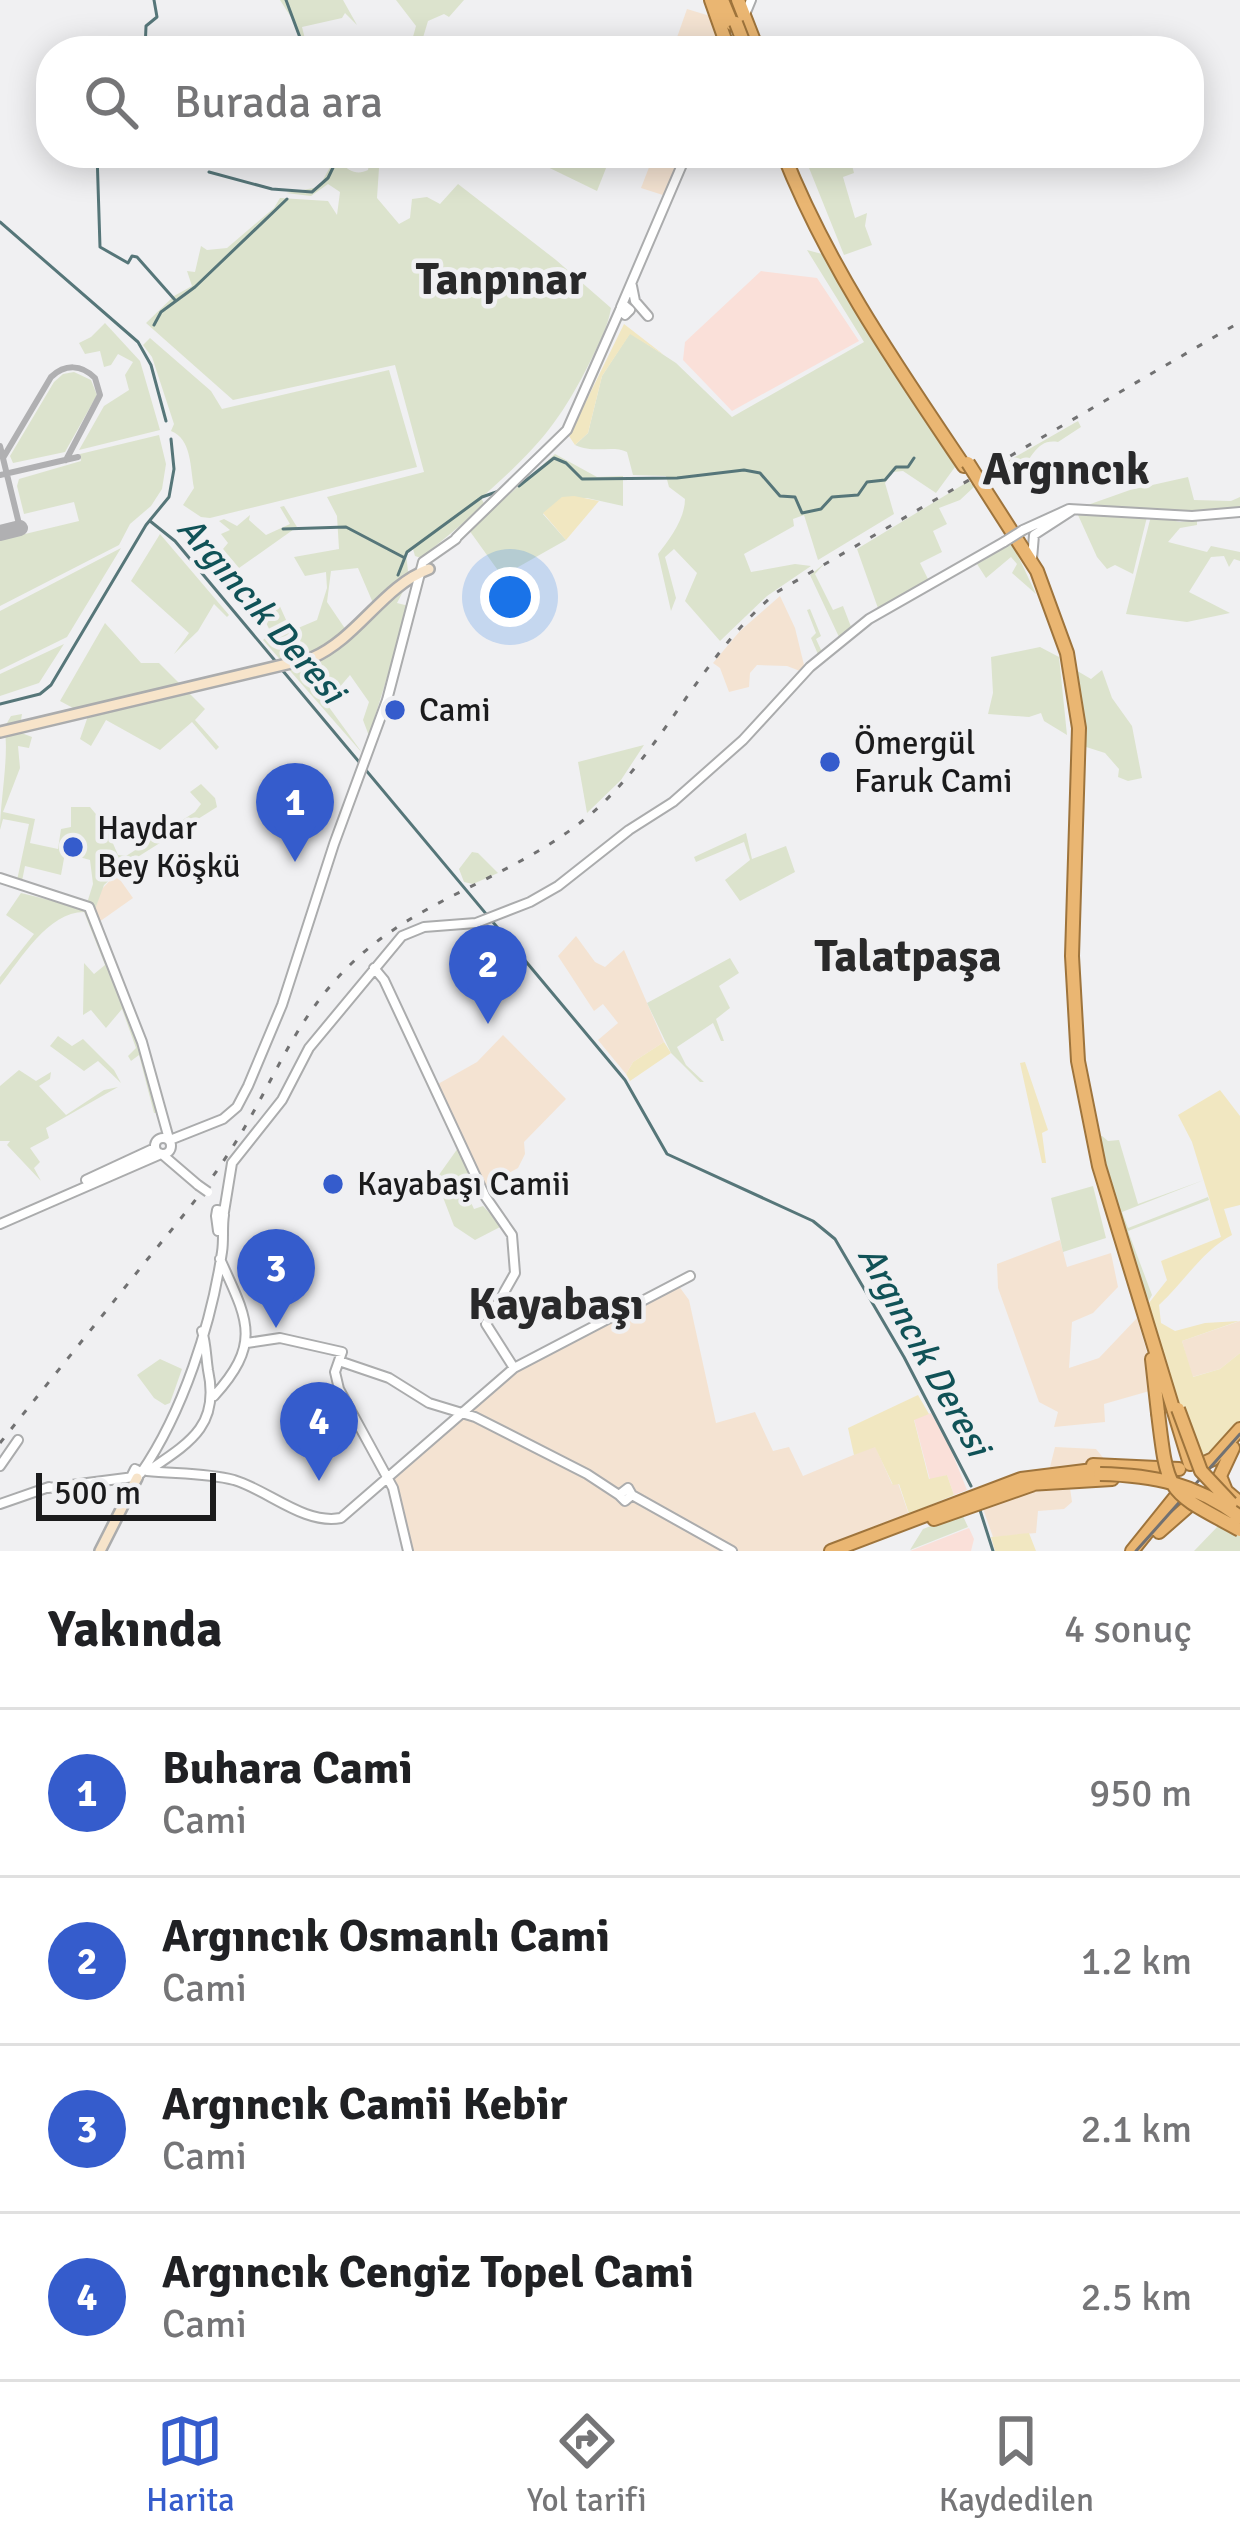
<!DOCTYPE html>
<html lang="tr">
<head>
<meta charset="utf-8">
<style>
	body { margin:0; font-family:Signika,sans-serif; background:#f6f6f6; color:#202124 }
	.scale { position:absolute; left:36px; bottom:30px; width:180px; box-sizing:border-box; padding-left:12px; border:6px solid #1b1b1c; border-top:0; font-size:33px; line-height:42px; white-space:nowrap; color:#1b1b1c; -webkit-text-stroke:9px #f0f0f2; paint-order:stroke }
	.you { position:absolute; left:510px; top:597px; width:42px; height:42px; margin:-30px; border:9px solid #fff; border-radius:50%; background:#1a73e8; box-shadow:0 0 0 18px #1a73e833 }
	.badge { display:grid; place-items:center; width:78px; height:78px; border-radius:50%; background:#355ccc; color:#fff; font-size:39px; font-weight:700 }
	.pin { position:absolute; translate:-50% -99px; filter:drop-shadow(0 3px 6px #0008) }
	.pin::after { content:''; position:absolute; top:63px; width:42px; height:36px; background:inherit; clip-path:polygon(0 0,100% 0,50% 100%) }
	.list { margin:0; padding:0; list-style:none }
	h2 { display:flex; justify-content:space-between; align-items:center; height:156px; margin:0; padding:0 48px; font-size:51px }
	h2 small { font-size:39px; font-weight:400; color:#757577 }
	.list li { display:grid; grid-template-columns:78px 1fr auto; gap:36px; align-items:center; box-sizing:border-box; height:168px; padding:0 48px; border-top:3px solid #e0e0e0 }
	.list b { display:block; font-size:45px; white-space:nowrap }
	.list p { margin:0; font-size:39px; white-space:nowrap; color:#757577 }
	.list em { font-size:39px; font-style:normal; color:#757577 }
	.icon { flex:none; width:66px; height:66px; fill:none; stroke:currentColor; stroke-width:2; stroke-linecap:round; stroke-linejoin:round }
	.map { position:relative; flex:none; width:1240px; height:1551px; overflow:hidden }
	.search { position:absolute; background:#fff; box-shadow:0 6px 30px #0003; left:36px; right:36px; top:36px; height:132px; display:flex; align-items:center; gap:30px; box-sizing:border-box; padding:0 42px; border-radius:48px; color:#757577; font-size:45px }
	.sheet { height:828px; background:#fff }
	nav { display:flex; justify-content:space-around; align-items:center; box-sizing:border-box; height:168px; border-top:3px solid #e0e0e0; background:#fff; font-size:33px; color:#757577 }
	nav a { display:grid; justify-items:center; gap:6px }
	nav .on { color:#355ccc }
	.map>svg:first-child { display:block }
	.commercial { fill:#fae0d9 }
	.industrial { fill:#f4e3d2 }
	.green { fill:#dce3cd; fill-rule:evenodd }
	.sand { fill:#f1e7c1 }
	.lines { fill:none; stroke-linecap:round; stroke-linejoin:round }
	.stream { stroke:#567679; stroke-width:3 }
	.taxiway { stroke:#b0b0b2; stroke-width:6 }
	.runway { stroke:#b0b0b2; stroke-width:16 }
	.tertiary-casing { stroke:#abacad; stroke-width:12 }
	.secondary-casing { stroke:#abacad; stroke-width:14 }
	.trunk-casing { stroke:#9e743c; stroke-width:16 }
	.tertiary { stroke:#fff; stroke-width:8 }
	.secondary { stroke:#f7e4ca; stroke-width:9 }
	.trunk { stroke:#eab672; stroke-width:12 }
	.tram { stroke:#717172; stroke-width:3 }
	.rail { stroke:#717172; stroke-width:3; stroke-dasharray:6 12; stroke-linecap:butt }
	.tertiary-bridge-casing { stroke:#abacad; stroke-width:12; stroke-linecap:butt }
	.trunk-bridge-casing { stroke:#9e743c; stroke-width:16; stroke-linecap:butt }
	.tertiary-bridge { stroke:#fff; stroke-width:8 }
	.trunk-bridge { stroke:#eab672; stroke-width:12 }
	.poi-dot { fill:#355ccc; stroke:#f0f0f2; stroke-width:4.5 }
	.labels { text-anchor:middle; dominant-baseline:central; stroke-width:9; stroke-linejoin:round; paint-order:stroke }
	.poi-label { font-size:33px; fill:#1b1b1c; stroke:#f0f0f2; text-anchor:start }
	.water-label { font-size:36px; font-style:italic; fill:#105257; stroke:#f0f0f2 }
	.district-label { font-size:45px; font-weight:bold; fill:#29292a; stroke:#f0f0f2 }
</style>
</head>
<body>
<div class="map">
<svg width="1240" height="1551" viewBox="0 0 1240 1551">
	<rect width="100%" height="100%" fill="#f0f0f2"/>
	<path class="commercial" d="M 761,271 L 817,278 L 859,341 L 732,411 L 683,360 L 685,342 Z
		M 931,1413 L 951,1450 L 967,1490 L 954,1495 L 947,1475 L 930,1480 L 914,1419 Z
		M 969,1528 L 974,1539 L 971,1551 L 910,1551 Z"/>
	<path class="industrial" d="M 687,9 L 710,16 L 726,51 L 694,51 L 675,43 Z
		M 648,153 L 683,153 L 666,196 L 641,188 L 653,157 Z
		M 780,596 L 795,628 L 804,665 L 800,671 L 787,666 L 757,665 L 750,673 L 749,687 L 729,692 L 720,668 L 713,663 L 740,631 Z
		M 116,874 L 133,898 L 99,922 L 94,912 L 101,890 Z
		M 576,936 L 595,962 L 605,967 L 624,950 L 664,1042 L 633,1062 L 626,1074 L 598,1040 L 618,1023 L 603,1004 L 594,1011 L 558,956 Z
		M 503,1035 L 566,1099 L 524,1142 L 525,1154 L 518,1168 L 484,1187 L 438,1084 L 477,1062 Z
		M 1060,1240 L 1067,1267 L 1111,1253 L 1118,1287 L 1093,1313 L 1072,1322 L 1069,1368 L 1099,1358 L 1137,1318 L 1148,1356 L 1153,1390 L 1104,1404 L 1105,1422 L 1054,1427 L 1058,1412 L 1039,1402 L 998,1288 L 997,1264 Z
		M 678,1285 L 689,1300 L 716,1423 L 755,1412 L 773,1451 L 789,1447 L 803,1476 L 875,1446 L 892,1484 L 898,1483 L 912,1524 L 844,1551 L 408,1551 L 389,1481 L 514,1368 Z
		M 1240,1321 L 1240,1353 L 1220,1369 L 1192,1377 L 1182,1341 Z
		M 1055,1447 L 1096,1449 L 1105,1460 L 1103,1464 L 1049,1471 Z
		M 1035,1488 L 1070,1488 L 1072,1502 L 1064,1509 L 1038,1511 L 1036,1533 L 993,1537 L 982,1506 Z"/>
	<path class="green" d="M 280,0 L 343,0 L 357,25 L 345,13 L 342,18 L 302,27 L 308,51 L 303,51 L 296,25 Z
		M 396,0 L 464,0 L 449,17 L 444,14 L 428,21 L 419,51 L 409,51 L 416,26 Z
		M 338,153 L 344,153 L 342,163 C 349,172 358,175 368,170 L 371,153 L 380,153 L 377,198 L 399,224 L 410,218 L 412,199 L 427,197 L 440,204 L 458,184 L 556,260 L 611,308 C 608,327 599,343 591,360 C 558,426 535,450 481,498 L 485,505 L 421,558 L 415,556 L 413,549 L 406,554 L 409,580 L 397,603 L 409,606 L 369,736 L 363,720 L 369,702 L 350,675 L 326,703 L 363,754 L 263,640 L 271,633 L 260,610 L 278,602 L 291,631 L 317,620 L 327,588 L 326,572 L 305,576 L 294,557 L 339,549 L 337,516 L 327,497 L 424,472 L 395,365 L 233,400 L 146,323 L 174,296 L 192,286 L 187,271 L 195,272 L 201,246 L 207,250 L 227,248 L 274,208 L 280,198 L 328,201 L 337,215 L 340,192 L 328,184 L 311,196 L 286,193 L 319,187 ZM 358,568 L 373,603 L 346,630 L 327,602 L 331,571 Z
		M 567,153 L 612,153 L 597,191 L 527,157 L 558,167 Z
		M 803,153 L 849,153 L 854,173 L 843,177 L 855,218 L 867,213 L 865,226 L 872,245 L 844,255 Z
		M 807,250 L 822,254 L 955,467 L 936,493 L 903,471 L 893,472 L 885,483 L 894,514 L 818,560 L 804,515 L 793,519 L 794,526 L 744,554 L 751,572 L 795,564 L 811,566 L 767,596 L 720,641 L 685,601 L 697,573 L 674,549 L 665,557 L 676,598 L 671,611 L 658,554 C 669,540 685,519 685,499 L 669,487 L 666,476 L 633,475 L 627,452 C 612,445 595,454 575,445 L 588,433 L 602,376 L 630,333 L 676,363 L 732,417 L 864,342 Z
		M 105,323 L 140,361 L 160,430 L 79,450 L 104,406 L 129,390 L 125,375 L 133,362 L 118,354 L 111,365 L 104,367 L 100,351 L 85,354 L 79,343 L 91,337 Z
		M 150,338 L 211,391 L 222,409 L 389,370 L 417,467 L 210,518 L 201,517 L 183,505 L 194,488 C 190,468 192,439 171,431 L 174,424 L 152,357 L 143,345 Z
		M 74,372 L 91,380 L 97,395 L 65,452 L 13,463 L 10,456 L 54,382 L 63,374 Z
		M 1078,421 L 1081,427 L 1058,442 C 1036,438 1032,460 1019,471 L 1008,461 Z
		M 159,435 L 166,464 L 162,489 L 151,506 L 130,524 L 119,545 L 0,606 L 0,540 L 79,521 L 74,502 L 24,514 L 17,486 L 19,479 L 81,461 L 80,454 Z
		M 555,454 L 597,477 L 623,476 L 623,506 L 587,498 L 562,498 L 543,514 L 566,540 L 502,576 L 469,530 Z
		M 1188,477 L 1194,500 L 1231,501 L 1240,497 L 1240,512 L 1082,507 L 1130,490 Z
		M 969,481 L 974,487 L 960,500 L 939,508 L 947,524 L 933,531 L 942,552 L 920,563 L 931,585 L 879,611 L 857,549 Z
		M 284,506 L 297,527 L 239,568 L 223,549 L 228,543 L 221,534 L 230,530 L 219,521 L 224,519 L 237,526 L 250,515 L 249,520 L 266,535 L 290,524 L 280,507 Z
		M 1088,513 L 1147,517 L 1133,574 L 1115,565 L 1107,569 L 1097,557 L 1078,515 Z
		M 1151,516 L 1180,522 L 1197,520 L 1197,525 L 1180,528 L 1168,542 L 1207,552 L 1211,546 L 1240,552 L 1240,561 L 1234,559 L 1229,567 L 1224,556 L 1211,557 L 1189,592 L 1230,613 L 1187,622 L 1126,614 Z
		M 160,534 L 229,615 L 227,617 L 214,604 L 198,631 L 174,654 L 189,633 L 131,581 Z
		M 1012,543 L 1036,594 L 1012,573 L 1017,564 L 1011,557 L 986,578 L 977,564 Z
		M 121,548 L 67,637 L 0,670 L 0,611 Z
		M 825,563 L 815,574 L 833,610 L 843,606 L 853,632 L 820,659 L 811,638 L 816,633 L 807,610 L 810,609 L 821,636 L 816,639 L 822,652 L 839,637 L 810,575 Z
		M 105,623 L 141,663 L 159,663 L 205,709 L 195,720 L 219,747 L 216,750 L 192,722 L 160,750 L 106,720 L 91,746 L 80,739 L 88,716 L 60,701 Z
		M 64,644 L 39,683 L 0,696 L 0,674 Z
		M 1040,647 L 1059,657 L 1067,735 L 1044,721 L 1041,713 L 1029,717 L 988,714 L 993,693 L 991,657 Z
		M 1074,669 L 1091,679 L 1102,670 L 1112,698 L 1132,726 L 1142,778 L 1128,781 L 1118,777 L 1119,769 L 1105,753 L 1083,746 Z
		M 22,714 L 19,732 L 32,737 L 29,748 L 18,746 L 20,768 L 3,812 L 35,819 L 30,843 L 58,849 L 61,829 L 71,827 L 71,807 L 90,807 L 105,825 L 118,855 L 126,856 L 195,812 L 201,804 L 190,792 L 201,784 L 215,798 L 217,807 L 136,858 L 112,867 L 116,874 L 104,885 L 94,912 L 88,900 L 93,884 L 90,860 L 65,853 L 61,875 L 25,866 L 21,886 L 16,885 L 29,824 L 3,819 L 0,830 C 0,802 10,750 4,728 L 11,716 Z
		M 644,745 L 621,780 L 587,813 L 578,762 Z
		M 746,833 L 752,859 L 786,846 L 795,872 L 740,901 L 725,880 L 750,860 L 744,842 L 696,862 L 694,857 Z
		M 472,852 L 478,853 L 498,873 L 473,884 L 464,882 L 459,869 Z
		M 21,893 L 86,909 L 147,1061 L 159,1113 L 154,1113 L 139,1055 L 131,1061 L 128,1056 L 136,1048 L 122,1009 L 106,1028 L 91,1010 L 83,1015 L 84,963 L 94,974 L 105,965 L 84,912 C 48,912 21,959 0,985 L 0,977 L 34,934 L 6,915 Z
		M 730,958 L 739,973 L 719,986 L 730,1008 L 716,1019 L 724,1041 L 721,1041 L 713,1023 L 677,1047 L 686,1065 L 704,1082 L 700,1082 L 671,1053 L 647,1003 Z
		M 58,1036 L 72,1046 L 83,1039 L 114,1070 L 121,1083 L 98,1061 L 84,1071 L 50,1046 Z
		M 19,1070 L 36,1081 L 51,1072 L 50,1079 L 39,1086 L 66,1115 L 104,1090 L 118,1087 L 46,1128 L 49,1138 L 30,1148 L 40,1162 L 34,1168 L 41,1181 L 7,1145 L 10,1141 L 0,1141 L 0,1086 Z
		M 1102,1136 L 1108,1141 L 1119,1140 L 1138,1204 L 1204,1180 L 1122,1212 L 1128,1228 L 1208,1197 L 1209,1200 L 1128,1231 L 1152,1295 L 1145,1308 L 1094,1138 Z
		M 458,1148 L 477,1186 L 477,1191 L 468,1196 L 474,1209 L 483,1206 L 502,1226 L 475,1240 L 454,1226 L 436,1179 Z
		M 1093,1186 L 1106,1238 L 1063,1252 L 1051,1198 Z
		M 160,1359 L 182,1369 L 170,1403 L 165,1405 L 154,1398 L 137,1375 Z
		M 962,1514 L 968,1527 L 910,1550 L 923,1529 Z
		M 1220,1524 L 1240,1534 L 1240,1551 L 1194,1551 Z"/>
	<path class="sand" d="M 624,324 L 664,355 L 630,334 L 602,376 L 588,433 L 575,445 L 569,436 Z
		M 574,496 L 599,501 L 566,540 L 543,513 L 562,497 Z
		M 664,1042 L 671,1053 L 630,1081 L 626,1074 L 633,1062 Z
		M 1025,1062 L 1048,1130 L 1042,1133 L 1046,1163 L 1042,1163 L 1020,1063 Z
		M 1220,1090 L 1240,1116 L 1240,1205 L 1224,1209 L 1232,1235 C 1202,1251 1184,1282 1159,1305 L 1161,1323 L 1175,1331 L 1205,1323 L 1239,1321 L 1182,1341 L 1193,1377 L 1220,1369 L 1240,1353 L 1240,1425 L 1224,1442 L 1200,1457 L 1169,1384 L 1145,1308 L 1167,1280 L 1161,1261 L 1221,1237 L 1192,1142 L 1178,1115 Z
		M 918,1395 L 929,1414 L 914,1420 L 929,1479 L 947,1475 L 954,1495 L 909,1514 L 899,1484 L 893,1485 L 875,1447 L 854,1455 L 848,1428 Z
		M 1029,1533 L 1036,1551 L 995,1551 L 991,1537 Z"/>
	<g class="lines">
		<path class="stream" d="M 286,0 L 305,51
			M 145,51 L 146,26 L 157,17 L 154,0
			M 97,153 L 100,247 L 128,263 L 132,256 L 137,257 L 175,300
			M 209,172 L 272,189 L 312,192 L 328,178 L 340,153
			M 0,222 L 138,342 L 151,365 L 166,421
			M 154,325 L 161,312 L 195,287 L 287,199
			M 519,486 L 554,458 L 566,463 L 582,479 L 677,478 L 744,470 L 760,473 L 780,496 L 795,497 L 802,513 L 821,509 L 832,497 L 858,495 L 867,482 L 885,480 L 896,467 L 908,467 L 914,458
			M 150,521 L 175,541 L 277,663
			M 283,529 L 346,527 L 403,557
			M 398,575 L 407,552 L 482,497 L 502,490
			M 283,671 L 625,1080 L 667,1154 L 813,1221 L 835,1239 L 904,1357 L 971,1486
			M 0,704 L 40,694 L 51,685 L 146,525 L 169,497 L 174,469 L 171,439
			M 979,1507 L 993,1551"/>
		<path class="taxiway" d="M 0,446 L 20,528
			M 3,458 L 51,377 C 65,364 81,364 95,378 L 100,395 L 66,460
			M 0,475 L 78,457"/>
		<path class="runway" d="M 0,533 L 20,528"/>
		<defs>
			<path id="tertiary" d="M 744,17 L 751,0
				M 632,286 L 635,301 L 648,316
				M 624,305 L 630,310 L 625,315 L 620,310 Z
				M 621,307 L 687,153
				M 1023,530 L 1069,509 L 1192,516 L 1240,512
				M 456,538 L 567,430 L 620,310
				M 1032,559 L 1034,535 L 1071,511
				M 0,878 L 89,907 L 142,1042 L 169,1139
				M 374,968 L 384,980 L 485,1196 L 512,1235 L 515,1273 L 486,1324 L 514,1368
				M155 1146a8 8 0 1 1 16 0a8 8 0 1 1-16 0Z
				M 170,1140 L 223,1119 L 237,1107 L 248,1086 L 282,1005 L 334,844 L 387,700 L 423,562 L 456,539
				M 163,1155 L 198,1185
				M 86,1180 L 155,1148
				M 224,1212 L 232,1163 L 282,1100 L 309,1048 L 402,936 L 424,927 L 476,923 L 530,902 L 558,886 L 629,830 L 673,802 L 743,740 L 810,667 L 869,619 L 1004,542
				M 216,1216 L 217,1210 L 223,1211 L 222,1217 L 216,1216 L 218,1231
				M 0,1224 L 161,1154
				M 247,1343 L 280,1338 L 342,1352 L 335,1372 L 339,1389 L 393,1488 L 408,1551
				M 339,1361 L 389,1378 L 429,1403 L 475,1417 L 587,1474 L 619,1495
				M 214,1396 C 263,1342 247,1319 220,1259
				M 0,1466 L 18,1440
				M 135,1469 L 140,1472 L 138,1477 L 132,1475 Z
				M 147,1471 C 176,1474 206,1473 234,1480 C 268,1490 304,1525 341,1518 L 514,1368 L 690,1276
				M 148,1471 C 191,1442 220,1425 208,1370 C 206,1357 206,1343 202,1331
				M 141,1473 C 183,1412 211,1325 222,1252 C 224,1240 222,1227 224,1215
				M 48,1488 L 134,1477
				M 632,1495 L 625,1501 L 619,1495 L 628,1488 L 632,1495 L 732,1551
				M 0,1504 L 49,1487"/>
			<path id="secondary" d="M 0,732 L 312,658 C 358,638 383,586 429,569
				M 100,1551 L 137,1478"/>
			<path id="trunk" d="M 711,0 L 729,51
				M 722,0 L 732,24
				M 738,0 L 758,51
				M 783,153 C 828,267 896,365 964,466
				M 980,482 L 1037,571 L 1067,653 L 1079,728 L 1072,956 L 1078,1061 L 1099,1166 L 1190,1464
				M 1152,1359 L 1158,1413
				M 1233,1448 L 1220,1476 L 1226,1491 L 1240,1503
				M 1093,1465 L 1179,1469
				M 1200,1465 L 1213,1459 L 1240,1429
				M 1029,1484 L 1112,1479
				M 1201,1501 L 1226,1514
				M 934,1519 L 1034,1484
				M 1159,1532 L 1192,1503
				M 831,1551 L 1021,1479 L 1101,1469
				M 1132,1551 L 1177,1495"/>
		</defs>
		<use href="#tertiary" class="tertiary-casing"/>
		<use href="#secondary" class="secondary-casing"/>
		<use href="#trunk" class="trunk-casing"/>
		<use href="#tertiary" class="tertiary"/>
		<use href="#secondary" class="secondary"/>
		<use href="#trunk" class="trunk"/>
		<path class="tram" d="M 1136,1551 L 1240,1434"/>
		<path class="rail" d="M 0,1443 C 47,1384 95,1325 142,1266 C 172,1229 204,1192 230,1151 C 274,1084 292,1020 353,962 C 426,892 529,875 604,802 C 670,737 704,653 777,592 L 1240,322"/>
		<defs>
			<path id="tertiary-bridge" d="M 1004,542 L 1023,530
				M 198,1185 L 208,1192"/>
			<path id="trunk-bridge" d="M 736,23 L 743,41
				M 968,463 L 980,482
				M 1178,1409 L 1201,1471 L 1231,1503
				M 1158,1413 C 1168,1497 1167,1490 1240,1530
				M 1100,1474 C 1154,1475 1196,1484 1240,1517"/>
		</defs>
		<use href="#tertiary-bridge" class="tertiary-bridge-casing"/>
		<use href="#trunk-bridge" class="trunk-bridge-casing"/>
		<use href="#tertiary-bridge" class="tertiary-bridge"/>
		<use href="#trunk-bridge" class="trunk-bridge"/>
	</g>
	<g class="poi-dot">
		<circle cx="395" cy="710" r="12"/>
		<circle cx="830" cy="762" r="12"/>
		<circle cx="73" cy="847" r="12"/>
		<circle cx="333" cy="1184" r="12"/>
	</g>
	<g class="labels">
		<g class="poi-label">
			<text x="419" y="710">Cami</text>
			<text x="854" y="743">Ömergül<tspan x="854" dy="38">Faruk Cami</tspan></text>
			<text x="97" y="828">Haydar<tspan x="97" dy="38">Bey Köşkü</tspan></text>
			<text x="357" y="1184">Kayabaşı Camii</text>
		</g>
		<g class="water-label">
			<text transform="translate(261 610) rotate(49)">Argıncık Deresi</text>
			<text transform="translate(924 1351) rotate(61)">Argıncık Deresi</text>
		</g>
		<g class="district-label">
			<text x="501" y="279">Tanpınar</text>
			<text x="1066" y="469">Argıncık</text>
			<text x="908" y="956">Talatpaşa</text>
			<text x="556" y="1304">Kayabaşı</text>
		</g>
	</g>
</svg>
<div class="scale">500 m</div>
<div class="you"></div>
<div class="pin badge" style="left:295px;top:862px">1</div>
<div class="pin badge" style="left:488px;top:1024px">2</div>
<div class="pin badge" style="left:276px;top:1328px">3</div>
<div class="pin badge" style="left:319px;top:1481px">4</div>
<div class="search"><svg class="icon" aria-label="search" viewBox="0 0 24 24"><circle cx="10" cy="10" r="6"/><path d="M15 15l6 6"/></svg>Burada ara</div>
</div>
<section class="sheet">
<h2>Yakında<small>4 sonuç</small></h2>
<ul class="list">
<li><span class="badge">1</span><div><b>Buhara Cami</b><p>Cami</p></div><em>950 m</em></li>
<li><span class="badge">2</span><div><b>Argıncık Osmanlı Cami</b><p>Cami</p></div><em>1.2 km</em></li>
<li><span class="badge">3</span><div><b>Argıncık Camii Kebir</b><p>Cami</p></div><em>2.1 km</em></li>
<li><span class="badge">4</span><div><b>Argıncık Cengiz Topel Cami</b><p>Cami</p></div><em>2.5 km</em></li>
</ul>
</section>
<nav>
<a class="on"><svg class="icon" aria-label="map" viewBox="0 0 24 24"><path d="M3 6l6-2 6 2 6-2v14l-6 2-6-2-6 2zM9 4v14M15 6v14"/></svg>Harita</a>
<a><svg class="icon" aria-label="directions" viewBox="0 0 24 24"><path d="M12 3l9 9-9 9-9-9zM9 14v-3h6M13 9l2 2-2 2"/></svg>Yol tarifi</a>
<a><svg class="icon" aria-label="saved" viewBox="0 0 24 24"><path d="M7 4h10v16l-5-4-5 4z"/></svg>Kaydedilen</a>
</nav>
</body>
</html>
